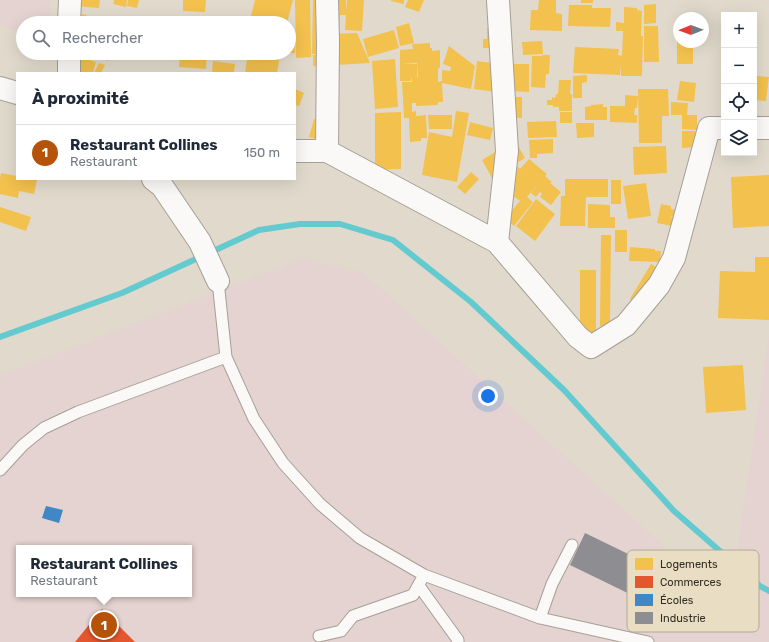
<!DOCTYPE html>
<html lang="fr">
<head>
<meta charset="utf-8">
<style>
	body { margin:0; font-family:Rubik,sans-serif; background:#f6f6f7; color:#1f2937 }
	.controls { position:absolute; right:12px; top:12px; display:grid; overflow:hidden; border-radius:0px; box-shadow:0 4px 16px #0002 }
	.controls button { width:36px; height:36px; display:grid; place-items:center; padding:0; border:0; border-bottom:1px solid #e0e1e3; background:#fff; color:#1f2937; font:20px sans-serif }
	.compass { position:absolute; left:673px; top:12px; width:36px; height:36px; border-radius:50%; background:#fff; box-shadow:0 4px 16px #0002; rotate:269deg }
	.you { position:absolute; left:488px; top:396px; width:14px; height:14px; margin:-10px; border:3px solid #fff; border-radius:50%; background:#1a73e8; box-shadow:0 0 0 6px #1a73e833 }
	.badge { display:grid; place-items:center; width:26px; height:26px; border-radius:50%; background:#b45309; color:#fff; font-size:13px; font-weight:700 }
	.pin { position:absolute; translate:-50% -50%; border:2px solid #fff; box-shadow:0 1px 4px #0006 }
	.popup { position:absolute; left:16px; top:545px; width:176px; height:52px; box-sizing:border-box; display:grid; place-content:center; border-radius:0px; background:#fff; filter:drop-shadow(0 1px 3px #0005); font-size:13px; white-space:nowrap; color:#747a83 }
	.popup b { font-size:15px; color:#1f2937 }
	.popup::after { content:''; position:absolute; left:50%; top:100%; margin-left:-8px; border:8px solid transparent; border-top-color:#fff }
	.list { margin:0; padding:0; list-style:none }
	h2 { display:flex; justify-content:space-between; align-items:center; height:52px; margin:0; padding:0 16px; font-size:17px }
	h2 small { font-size:13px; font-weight:400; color:#747a83 }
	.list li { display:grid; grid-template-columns:26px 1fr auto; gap:12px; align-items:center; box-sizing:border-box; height:56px; padding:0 16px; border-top:1px solid #e0e1e3 }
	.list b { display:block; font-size:15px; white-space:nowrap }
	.list p { margin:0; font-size:13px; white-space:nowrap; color:#747a83 }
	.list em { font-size:13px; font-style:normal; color:#747a83 }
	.icon { flex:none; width:22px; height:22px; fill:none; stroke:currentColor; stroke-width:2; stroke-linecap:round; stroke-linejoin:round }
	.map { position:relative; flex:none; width:769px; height:642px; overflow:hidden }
	.search { position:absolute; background:#fff; box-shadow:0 4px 16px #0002; left:16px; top:16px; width:280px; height:44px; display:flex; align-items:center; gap:10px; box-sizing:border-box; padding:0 14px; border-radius:22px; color:#747a83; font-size:15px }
	.panel { position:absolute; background:#fff; box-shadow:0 4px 16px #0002; left:16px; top:72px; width:280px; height:108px; border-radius:0px }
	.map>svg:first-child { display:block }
	.education { fill:#e4d3d0; fill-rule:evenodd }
	.homes { fill:#f2c14e }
	.shops { fill:#e4572e }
	.schools { fill:#3f88c5 }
	.industry { fill:#8d8d92 }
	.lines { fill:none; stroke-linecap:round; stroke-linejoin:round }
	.stream { stroke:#63cad0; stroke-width:6 }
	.lane-casing { stroke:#a5a095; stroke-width:13 }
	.street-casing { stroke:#a5a095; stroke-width:24 }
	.lane { stroke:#faf9f7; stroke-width:11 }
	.street { stroke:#faf9f7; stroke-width:22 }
	.key { fill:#e9dec4; stroke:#b2a994; stroke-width:1 }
	.key-label { font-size:11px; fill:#322d23 }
</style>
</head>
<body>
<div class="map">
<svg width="769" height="642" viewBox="0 0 769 642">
	<rect width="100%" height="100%" fill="#e1dacc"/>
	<path class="education" d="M 0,0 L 51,0 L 50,23 L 23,23 L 23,33 L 0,26 Z
		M 303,258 L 364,273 L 668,550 L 733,578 L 769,334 L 769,642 L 0,642 L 0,375 L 36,362 ZM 19,548 L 189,548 L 189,594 L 19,594 Z"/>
	<path class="homes" d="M 75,0 L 100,0 L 99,8 L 74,6 Z
		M 114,0 L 127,0 L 126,7 L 113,4 Z
		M 128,0 L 139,0 L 137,8 L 127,6 Z
		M 183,0 L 206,0 L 205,12 L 183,11 Z
		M 255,0 L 293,0 L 287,23 L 278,23 L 251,16 Z
		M 295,0 L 310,0 L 311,57 L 296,58 Z
		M 313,0 L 346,0 L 346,13 L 347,0 L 364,0 L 362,31 L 345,30 L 346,15 L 340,15 L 339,29 L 332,29 L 335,66 L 313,66 L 313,55 L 321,55 L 312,54 Z
		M 391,0 L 404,0 L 404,4 L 391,1 Z
		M 408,0 L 424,0 L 419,12 L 405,7 Z
		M 539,0 L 556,0 L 556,13 L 562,14 L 562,31 L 530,30 L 531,10 L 538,10 Z
		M 581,0 L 593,0 L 593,3 L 581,3 Z
		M 656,4 L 656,23 L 644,24 L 644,5 Z
		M 569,5 L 592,5 L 592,8 L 611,8 L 610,27 L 568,26 Z
		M 624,7 L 637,8 L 637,10 L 642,11 L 641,36 L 643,36 L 642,76 L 621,76 L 621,65 L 620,75 L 573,73 L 575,47 L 619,49 L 618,55 L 622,56 L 623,31 L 616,31 L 616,22 L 624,23 Z
		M 82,14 L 97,19 L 95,23 L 80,23 Z
		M 184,16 L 208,16 L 208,23 L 184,23 Z
		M 409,23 L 414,43 L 400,46 L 396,27 Z
		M 644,26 L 658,26 L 659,62 L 644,62 Z
		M 487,28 L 502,28 L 501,49 L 483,48 L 483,39 L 487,39 Z
		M 394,30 L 399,48 L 368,57 L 363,39 Z
		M 357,33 L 370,63 L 336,65 L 333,34 Z
		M 289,35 L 294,35 L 295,53 L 289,53 Z
		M 677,36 L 679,36 L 679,42 L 693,42 L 693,64 L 677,64 Z
		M 542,41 L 543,54 L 523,55 L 522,42 Z
		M 430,43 L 430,48 L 432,48 L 432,51 L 440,50 L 440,68 L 438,68 L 438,82 L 442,81 L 442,70 L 450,71 L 451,67 L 443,64 L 449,46 L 475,66 L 471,89 L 442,83 L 443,102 L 438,102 L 438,105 L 416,106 L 416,103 L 412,103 L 412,112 L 416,111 L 416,116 L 426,115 L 427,138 L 421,138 L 421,141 L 410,142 L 409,118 L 404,118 L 402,82 L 412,82 L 412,77 L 418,77 L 417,63 L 400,64 L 400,50 L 413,49 L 412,44 Z
		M 87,53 L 111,53 L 108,61 Z
		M 131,53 L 162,53 L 162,60 L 130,58 Z
		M 180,53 L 207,53 L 206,69 L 179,67 Z
		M 216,53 L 232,53 L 232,56 L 216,54 Z
		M 248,53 L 266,53 L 280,55 L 277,73 L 245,73 Z
		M 69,54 L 96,62 L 93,73 L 83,73 L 64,67 Z
		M 542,55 L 550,55 L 549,74 L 546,74 L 545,88 L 531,87 L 532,56 L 542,56 Z
		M 395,59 L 398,107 L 375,109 L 372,61 Z
		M 213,61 L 235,64 L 234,73 L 212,73 Z
		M 477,61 L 501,64 L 497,92 L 474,89 Z
		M 99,63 L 105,65 L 101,73 L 94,73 Z
		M 400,64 L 417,64 L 417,77 L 412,77 L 412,76 L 411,81 L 400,81 Z
		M 507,64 L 529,64 L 529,92 L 506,91 Z
		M 587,75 L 587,82 L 582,83 L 582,98 L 573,98 L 573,76 Z
		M 756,76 L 769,77 L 766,101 L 754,100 Z
		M 559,80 L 571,80 L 570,94 L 572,94 L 572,111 L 559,111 L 559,107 L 553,107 L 553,105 L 547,105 L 547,100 L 552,100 L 552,97 L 555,98 L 556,94 L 558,94 Z
		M 680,81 L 696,83 L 694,102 L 677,100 Z
		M 295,89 L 304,93 L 299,106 L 295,105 Z
		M 638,89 L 668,89 L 669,116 L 662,116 L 662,143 L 639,143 Z
		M 625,95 L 638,96 L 637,108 L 635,108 L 634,115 L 637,115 L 637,123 L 610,122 L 610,106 L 625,106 Z
		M 509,97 L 522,97 L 522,118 L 510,118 Z
		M 671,102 L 688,103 L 687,115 L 697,115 L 697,130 L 682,129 L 682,115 L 671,115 Z
		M 603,104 L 603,107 L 607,107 L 607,120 L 585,120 L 585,107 L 591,106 L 591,105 Z
		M 456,111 L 469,113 L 457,182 L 422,175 L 429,132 L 452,137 Z
		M 401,112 L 401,169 L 375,170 L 375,113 Z
		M 560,112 L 572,112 L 572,123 L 560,123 Z
		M 428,115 L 452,115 L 452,129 L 429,129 Z
		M 314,119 L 328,123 L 323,141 L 309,137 Z
		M 556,121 L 557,137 L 528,138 L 527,122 Z
		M 470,122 L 493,128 L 490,140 L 467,135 Z
		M 576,123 L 594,123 L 594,137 L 577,138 Z
		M 682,131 L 695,131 L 695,147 L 682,148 Z
		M 553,139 L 553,153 L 537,154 L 537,158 L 530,158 L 529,140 Z
		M 515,140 L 525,158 L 492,178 L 482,160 Z
		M 666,146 L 667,173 L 634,175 L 633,147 Z
		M 529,159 L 547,174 L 545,176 L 552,182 L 550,183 L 561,192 L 551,205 L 540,197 L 542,194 L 540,192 L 536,197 L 531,193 L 539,183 L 527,197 L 533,202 L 514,226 L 505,219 L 519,202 L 521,202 L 500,185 L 516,165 L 520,169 Z
		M 471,172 L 479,179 L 465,194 L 457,187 Z
		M 1,173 L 17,176 L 17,179 L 37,180 L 34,194 L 19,191 L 18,198 L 0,194 L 0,178 Z
		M 769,175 L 769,226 L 733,228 L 731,177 Z
		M 565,179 L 608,179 L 608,197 L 586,197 L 585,226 L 560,226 L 561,196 L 565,196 Z
		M 611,180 L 621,180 L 621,204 L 611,204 Z
		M 646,183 L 651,216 L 628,219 L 623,186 Z
		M 536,199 L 555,214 L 535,241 L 516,226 Z
		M 588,204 L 610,205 L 610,217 L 615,217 L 615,228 L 588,228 Z
		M 661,204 L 671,206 L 671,209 L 679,211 L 678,218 L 671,216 L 671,217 L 679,219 L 677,227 L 657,223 Z
		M 0,207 L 31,217 L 26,231 L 0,222 Z
		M 615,230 L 627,230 L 627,252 L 615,252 Z
		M 601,235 L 611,235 L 610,326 L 600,326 Z
		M 630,247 L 655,249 L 655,251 L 661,251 L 660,262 L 629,261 Z
		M 755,257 L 769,257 L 769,320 L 718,318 L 720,271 L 755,272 Z
		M 651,264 L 661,270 L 640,305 L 630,299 Z
		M 580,270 L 596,270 L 596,337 L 580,337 Z
		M 743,365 L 746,410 L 706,413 L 703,367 Z"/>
	<path class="shops" d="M 102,609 L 135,642 L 75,642 Z"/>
	<path class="schools" d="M 46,506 L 63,510 L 59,523 L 42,518 Z
		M 51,546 L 67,546 L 67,548 L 51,548 Z"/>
	<path class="industry" d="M 585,533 L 657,568 L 642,600 L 570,565 Z"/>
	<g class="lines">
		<path class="stream" d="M 0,337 L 122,293 L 259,230 L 300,224 L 340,224 L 393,240 L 471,302 L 564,390 L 674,511 L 760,586 L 769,591"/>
		<defs>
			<path id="lane" d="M 218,281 L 226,357 L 254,419 L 283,463 L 320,504 L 360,538 L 424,575 L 540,618 L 648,642
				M 0,470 L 23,445 L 44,428 L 78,412 L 226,357
				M 419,586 L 458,640 L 458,642
				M 540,618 L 552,584 L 572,545
				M 319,636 L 341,631 L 353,616 L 413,595 L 424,575"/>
			<path id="street" d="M 69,23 L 70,0
				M 69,73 L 69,53
				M 0,88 L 17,93
				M 754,128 L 769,128
				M 295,151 L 327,151 L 497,242 L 578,337 L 591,347 L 626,325 L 659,285 L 674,258 L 709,128 L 724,128
				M 327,151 L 328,41 L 327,0
				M 153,179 L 162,186 L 200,242 L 218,281
				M 497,242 L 507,151 L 498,0"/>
		</defs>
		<use href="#lane" class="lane-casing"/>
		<use href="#street" class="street-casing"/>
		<use href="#lane" class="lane"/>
		<use href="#street" class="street"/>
	</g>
	<rect x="627" y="550" width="132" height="82" rx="6" class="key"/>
	<rect x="635" y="558" width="18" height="12" fill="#f2c14e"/>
	<rect x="635" y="576" width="18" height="12" fill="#e4572e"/>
	<rect x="635" y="594" width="18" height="12" fill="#3f88c5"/>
	<rect x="635" y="612" width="18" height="12" fill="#8d8d92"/>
	<g class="key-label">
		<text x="660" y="568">Logements</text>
		<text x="660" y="586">Commerces</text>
		<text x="660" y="604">Écoles</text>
		<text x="660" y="622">Industrie</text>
	</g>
</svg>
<div class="controls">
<button>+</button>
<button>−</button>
<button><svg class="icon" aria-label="locate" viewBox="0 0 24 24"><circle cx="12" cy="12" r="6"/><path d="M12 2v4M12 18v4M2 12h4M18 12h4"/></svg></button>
<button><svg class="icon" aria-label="layers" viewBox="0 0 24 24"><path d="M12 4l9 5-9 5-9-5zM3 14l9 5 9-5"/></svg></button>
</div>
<svg class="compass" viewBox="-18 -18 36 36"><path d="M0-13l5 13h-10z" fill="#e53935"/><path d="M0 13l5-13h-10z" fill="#747a83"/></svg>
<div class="you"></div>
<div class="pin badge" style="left:104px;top:625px">1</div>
<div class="popup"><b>Restaurant Collines</b>Restaurant</div>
<div class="search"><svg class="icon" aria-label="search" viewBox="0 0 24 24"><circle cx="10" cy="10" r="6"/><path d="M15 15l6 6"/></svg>Rechercher</div>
<section class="panel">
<h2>À proximité<small></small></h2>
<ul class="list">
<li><span class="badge">1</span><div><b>Restaurant Collines</b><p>Restaurant</p></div><em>150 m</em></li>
</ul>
</section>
</div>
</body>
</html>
